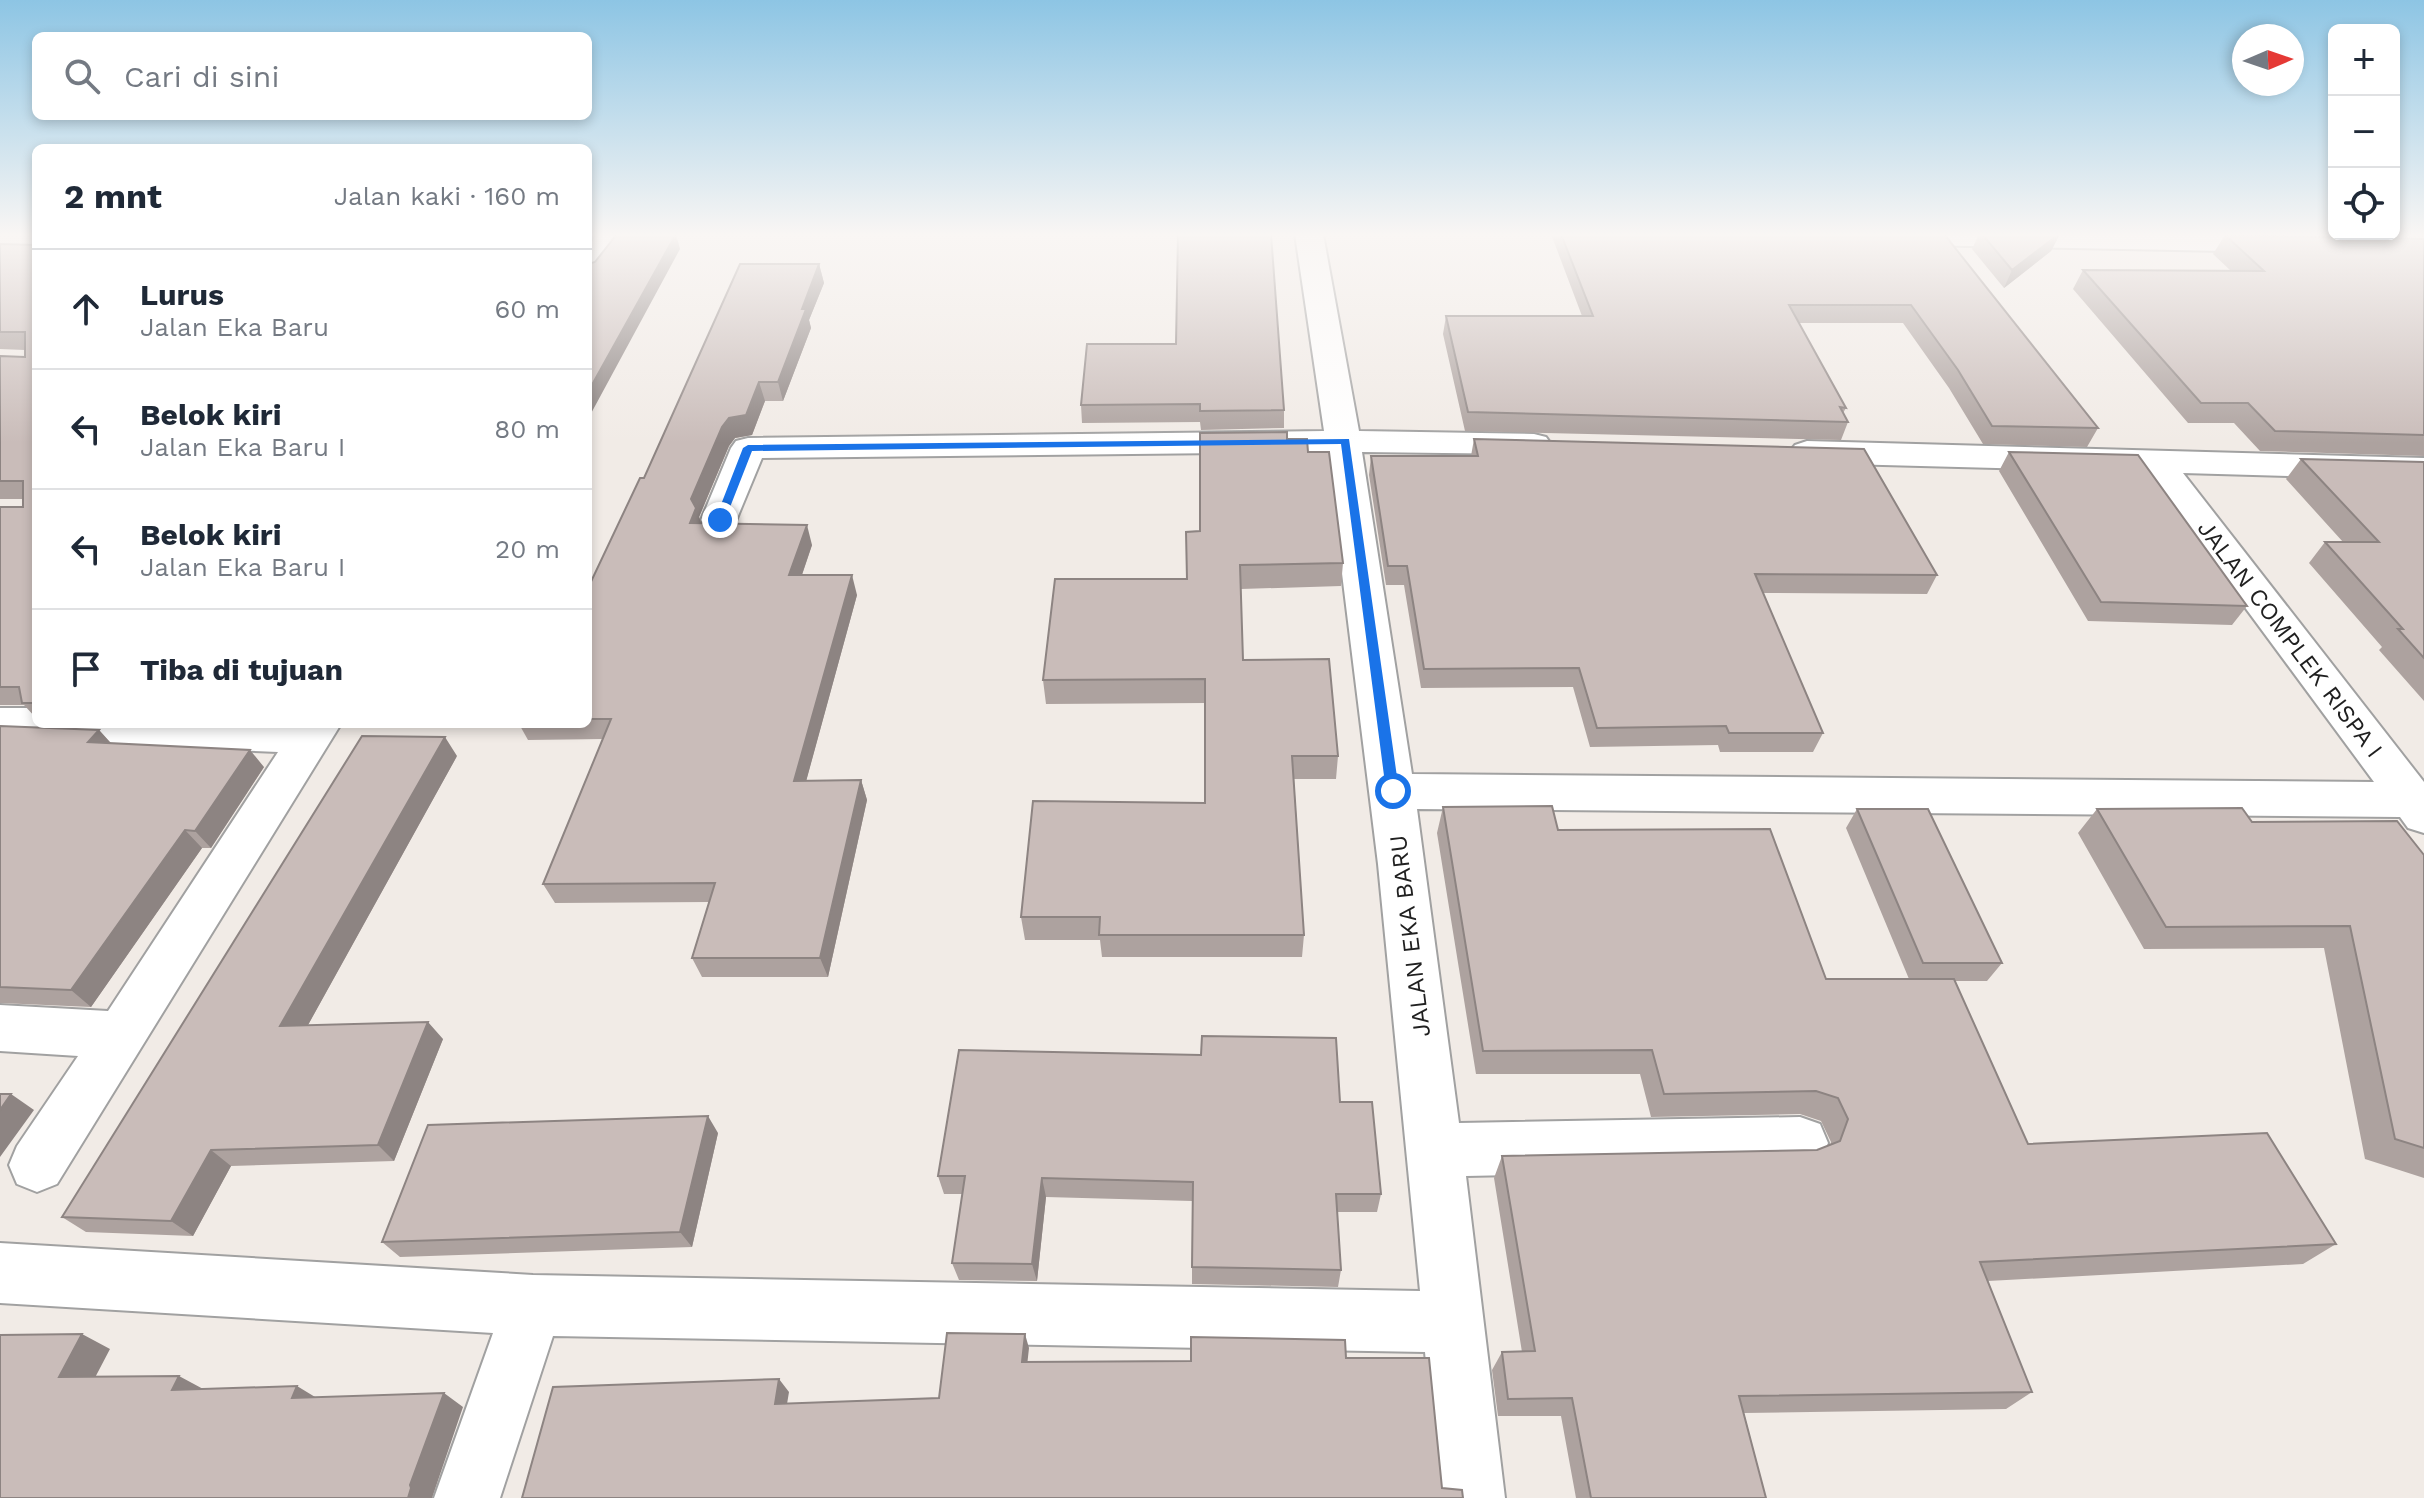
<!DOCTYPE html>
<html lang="id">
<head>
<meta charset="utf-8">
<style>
	body { margin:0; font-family:"Work Sans",sans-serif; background:#f2f2f3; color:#1f2937 }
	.controls { position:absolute; right:24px; top:24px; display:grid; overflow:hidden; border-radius:12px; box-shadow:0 4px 12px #0003 }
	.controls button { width:72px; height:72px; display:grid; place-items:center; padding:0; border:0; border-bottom:2px solid #e0e1e3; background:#fff; color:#1f2937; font:40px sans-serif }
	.compass { position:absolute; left:2232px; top:24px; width:72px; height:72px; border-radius:50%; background:#fff; box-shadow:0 4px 12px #0003; rotate:88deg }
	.stop { position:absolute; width:24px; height:24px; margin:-18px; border:6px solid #1a73e8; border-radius:50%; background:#fff }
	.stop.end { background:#1a73e8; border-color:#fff; box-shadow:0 2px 8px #0008 }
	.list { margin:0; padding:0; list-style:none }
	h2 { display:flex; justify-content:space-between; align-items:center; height:104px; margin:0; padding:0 32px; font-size:34px }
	h2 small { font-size:26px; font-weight:400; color:#747a83 }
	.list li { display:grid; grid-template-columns:52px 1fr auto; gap:24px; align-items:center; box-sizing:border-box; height:120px; padding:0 32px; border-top:2px solid #e0e1e3 }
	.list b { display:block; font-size:30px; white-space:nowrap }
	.list p { margin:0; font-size:26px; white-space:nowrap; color:#747a83 }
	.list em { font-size:26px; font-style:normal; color:#747a83 }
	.icon { flex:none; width:44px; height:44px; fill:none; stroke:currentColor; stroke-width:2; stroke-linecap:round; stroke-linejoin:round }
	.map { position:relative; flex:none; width:2424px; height:1498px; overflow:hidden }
	.search { position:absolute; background:#fff; box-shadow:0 4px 12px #0003; left:32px; top:32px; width:560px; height:88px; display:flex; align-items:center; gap:20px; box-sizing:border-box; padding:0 28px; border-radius:12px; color:#747a83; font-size:30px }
	.panel { position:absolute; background:#fff; box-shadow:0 4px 12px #0003; left:32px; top:144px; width:560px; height:584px; border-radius:12px }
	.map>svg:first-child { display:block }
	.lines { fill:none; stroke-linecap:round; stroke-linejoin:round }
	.minor-casing { stroke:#a1a1a1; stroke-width:4 }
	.minor { fill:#fff; fill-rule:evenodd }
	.wall { fill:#ada29f }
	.shaded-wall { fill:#8d8482 }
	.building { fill:#c9bcb9; stroke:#8d8482; stroke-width:2 }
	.route { fill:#1a73e8 }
	.labels { text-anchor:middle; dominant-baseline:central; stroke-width:6; stroke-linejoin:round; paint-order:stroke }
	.street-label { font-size:24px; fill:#202020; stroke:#fff }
</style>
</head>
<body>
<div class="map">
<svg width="2424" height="1498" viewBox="0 0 2424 1498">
	<rect width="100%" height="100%" fill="#f1ebe6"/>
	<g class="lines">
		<defs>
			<path id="minor" d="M 597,234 L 625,234 L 598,275 L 588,278 L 588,247 Z
				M 1295,234 L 1323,234 L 1359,431 L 1534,434 L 1546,437 L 1551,444 L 1546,451 L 1534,454 L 1362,452 L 1412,774 L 2374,782 L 2145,472 L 1807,463 L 1795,459 L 1789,452 L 1795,445 L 1807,441 L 2424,458 L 2424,480 L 2183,473 L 2424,782 L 2424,833 L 2408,828 L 2400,817 L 1417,809 L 1459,1123 L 1800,1117 L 1820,1124 L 1828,1143 L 1820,1162 L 1800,1169 L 1466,1176 L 1505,1498 L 1439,1498 L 1425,1352 L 553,1336 L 500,1498 L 434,1498 L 493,1333 L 0,1303 L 0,1243 L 533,1275 L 1420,1291 L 1378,864 L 1327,452 L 762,458 L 733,528 L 720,532 L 707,528 L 701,520 L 731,448 L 736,441 L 748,438 L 1324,431 Z
				M 1799,234 L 2243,234 L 2288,237 L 2292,243 L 2288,249 L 2278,252 L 1813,243 L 1803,240 Z
				M 0,708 L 36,708 L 36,724 L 341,724 L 57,1184 L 37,1192 L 17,1184 L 9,1165 L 17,1146 L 78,1056 L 0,1051 L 0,1005 L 108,1011 L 278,752 L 0,740 Z"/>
		</defs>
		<use href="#minor" class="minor-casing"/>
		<use href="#minor" class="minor"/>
	</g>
	<path class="wall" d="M 1551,234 L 1944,234 L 2098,428 L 2087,447 L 1983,444 L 1949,388 L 1903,323 L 1799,323 L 1846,408 L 1843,413 L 1848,422 L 1841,440 L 1465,431 L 1443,334 L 1446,316 L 1582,316 Z
		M 1979,234 L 2060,234 L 2051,251 L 2004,288 L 1972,249 Z
		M 2372,234 L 2424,234 L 2424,235 Z
		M 2225,235 L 2424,239 L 2424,456 L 2260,451 L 2234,423 L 2188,423 L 2073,289 L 2083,270 L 2231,271 L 2213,254 Z
		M 0,244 L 36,245 L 36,718 L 24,705 L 0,705 L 0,507 L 23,507 L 23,499 L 0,499 L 0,356 L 25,357 L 25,350 L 0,349 Z
		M 819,264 L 824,283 L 809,320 L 811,328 L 783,401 L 765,401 L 752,435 L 735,438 L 729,446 L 699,517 L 702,523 L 812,545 L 802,575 L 857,595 L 806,781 L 861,780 L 867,800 L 828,977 L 702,977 L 692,958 L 709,902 L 555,903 L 543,884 L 603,739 L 528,740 L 519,724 L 588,724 L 588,588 L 644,478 Z
		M 1087,344 L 1284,410 L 1284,428 L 1201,430 L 1200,422 L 1082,423 L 1081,405 Z
		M 1287,439 L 1308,452 L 1343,563 L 1341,586 L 1241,589 L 1243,660 L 1338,756 L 1336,779 L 1294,779 L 1304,935 L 1302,957 L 1102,957 L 1100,940 L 1025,940 L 1021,917 L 1205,803 L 1205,703 L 1046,704 L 1043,680 L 1187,579 L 1200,531 Z
		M 1474,439 L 1937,575 L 1927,594 L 1763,593 L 1823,733 L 1813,752 L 1720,752 L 1718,745 L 1590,747 L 1573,687 L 1421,688 L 1404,585 L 1386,585 L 1369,475 L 1371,456 L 1471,456 Z
		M 2009,452 L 2247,606 L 2232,625 L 2088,621 L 1999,471 Z
		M 2301,459 L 2424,462 L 2424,701 L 2379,650 L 2382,647 L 2309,563 L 2325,542 L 2343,542 L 2286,479 Z
		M 0,726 L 99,730 L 111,743 L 264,767 L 211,848 L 202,848 L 91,1007 L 0,1003 Z
		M 457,756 L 308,1025 L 443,1039 L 394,1161 L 231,1166 L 193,1236 L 86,1232 L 62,1217 Z
		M 1443,807 L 1558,830 L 1826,979 L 1909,979 L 1846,828 L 1857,809 L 2002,963 L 1987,981 L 1955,981 L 2028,1144 L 2336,1244 L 2303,1264 L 1988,1281 L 2032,1392 L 2006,1409 L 1744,1413 L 1766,1498 L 1576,1498 L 1561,1416 L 1498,1416 L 1492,1370 L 1502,1352 L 1522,1352 L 1494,1178 L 1502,1156 L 1817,1150 L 1830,1145 L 1831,1142 L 1821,1121 L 1800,1114 L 1651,1117 L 1640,1074 L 1476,1074 L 1437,833 Z
		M 2097,809 L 2252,822 L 2424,855 L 2424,1178 L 2365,1159 L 2324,948 L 2144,949 L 2078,833 Z
		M 1340,1102 L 1381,1194 L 1377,1212 L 1337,1212 L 1341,1270 L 1338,1287 L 1192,1284 L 1192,1201 L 1046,1197 L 1037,1281 L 959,1280 L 952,1263 L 963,1194 L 944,1194 L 938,1176 Z
		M 718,1133 L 692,1247 L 400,1257 L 382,1242 Z"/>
	<path class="shaded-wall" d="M 676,234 L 680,249 L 588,419 L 588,392 Z
		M 2060,234 L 2051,251 L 2004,288 L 2012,270 Z
		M 819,264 L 824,283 L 809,320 L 811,328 L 783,401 L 778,382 L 802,309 Z
		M 759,382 L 765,401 L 752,435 L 735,438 L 729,446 L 699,517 L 703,528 L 690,523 L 691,499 L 722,427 Z
		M 807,525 L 812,545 L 795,595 L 789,575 Z
		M 852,575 L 857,595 L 801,800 L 794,781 Z
		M 99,730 L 115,748 L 88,742 Z
		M 445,737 L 457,756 L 298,1043 L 280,1026 Z
		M 250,750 L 264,767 L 211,848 L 195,831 Z
		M 861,780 L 867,800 L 828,977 L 820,958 Z
		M 185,830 L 202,848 L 91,1007 L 71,990 Z
		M 428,1022 L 443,1039 L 394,1161 L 378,1145 Z
		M 11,1094 L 34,1110 L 0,1157 L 0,1110 Z
		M 708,1116 L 718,1133 L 692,1247 L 680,1232 Z
		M 211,1150 L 231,1166 L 193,1236 L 171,1221 Z
		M 1042,1178 L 1046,1197 L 1037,1281 L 1032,1264 Z
		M 82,1334 L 110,1349 L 88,1391 L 59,1377 Z
		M 1025,1334 L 1029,1348 L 1026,1375 L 1022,1362 Z
		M 179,1376 L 205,1390 L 172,1390 Z
		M 779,1379 L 789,1392 L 785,1416 L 775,1404 Z
		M 297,1386 L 320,1400 L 292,1398 Z
		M 444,1393 L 463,1407 L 432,1498 L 408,1498 L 410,1485 Z"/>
	<path class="building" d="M 617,234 L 676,234 L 588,392 L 588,264 L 595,262 Z
		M 1178,234 L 1271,234 L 1284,410 L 1200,411 L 1200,404 L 1081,405 L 1087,344 L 1176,344 Z
		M 1561,234 L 1944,234 L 2098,428 L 1992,426 L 1958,370 L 1911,305 L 1789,305 L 1846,408 L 1840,407 L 1848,422 L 1468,412 L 1446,316 L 1593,316 Z
		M 1982,234 L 2059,234 L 2012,270 Z
		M 2225,235 L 2424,239 L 2424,435 L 2275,431 L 2248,403 L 2201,403 L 2083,270 L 2264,271 Z
		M 0,244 L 36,245 L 36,703 L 22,703 L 19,687 L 0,687 L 0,507 L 23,507 L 23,481 L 0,481 L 0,356 L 25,357 L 25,332 L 0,332 Z
		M 740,264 L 819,264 L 802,309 L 806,309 L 778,382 L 759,382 L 746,415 L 729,418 L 722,427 L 691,499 L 696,508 L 690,523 L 807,525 L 789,575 L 852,575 L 794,781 L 861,780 L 820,958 L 692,958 L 715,883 L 543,884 L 611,719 L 588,719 L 588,588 L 640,478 L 644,478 Z
		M 1287,432 L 1287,439 L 1307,439 L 1308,452 L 1329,452 L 1343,563 L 1240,565 L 1243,660 L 1329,659 L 1338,756 L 1292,756 L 1304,935 L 1099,935 L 1100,917 L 1021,917 L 1033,801 L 1205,803 L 1205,679 L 1043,680 L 1055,579 L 1187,579 L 1186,532 L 1200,531 L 1200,433 Z
		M 1474,439 L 1864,449 L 1937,575 L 1755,574 L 1823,733 L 1729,733 L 1726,726 L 1597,728 L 1579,668 L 1424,669 L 1407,566 L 1388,566 L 1371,456 L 1478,456 Z
		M 2009,452 L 2138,455 L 2247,606 L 2101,602 Z
		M 2301,459 L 2424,462 L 2424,658 L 2398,629 L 2403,629 L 2325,542 L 2379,542 Z
		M 0,726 L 99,730 L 88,742 L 250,750 L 195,831 L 185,830 L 71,990 L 0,987 Z
		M 362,736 L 445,737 L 280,1026 L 428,1022 L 378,1145 L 211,1150 L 171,1221 L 62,1217 Z
		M 1552,806 L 1558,830 L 1770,829 L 1826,979 L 1954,979 L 2028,1144 L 2267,1133 L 2336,1244 L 1980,1262 L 2032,1392 L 1739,1396 L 1766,1498 L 1591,1498 L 1572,1398 L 1508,1399 L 1502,1352 L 1535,1351 L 1502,1156 L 1817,1150 L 1840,1141 L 1848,1119 L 1838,1098 L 1816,1091 L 1664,1094 L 1652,1050 L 1483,1051 L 1443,807 Z
		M 2242,808 L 2252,822 L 2397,821 L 2424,855 L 2424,1148 L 2395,1139 L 2350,926 L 2166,927 L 2097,809 Z
		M 1857,809 L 1928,809 L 2002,963 L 1923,963 Z
		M 1202,1036 L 1336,1038 L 1340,1102 L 1372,1102 L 1381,1194 L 1336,1194 L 1341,1270 L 1192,1267 L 1193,1182 L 1042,1178 L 1032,1264 L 952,1263 L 965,1176 L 938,1176 L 959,1050 L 1201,1055 Z
		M 0,1094 L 11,1094 L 0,1110 Z
		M 708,1116 L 680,1232 L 382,1242 L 428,1125 Z
		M 947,1333 L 1025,1334 L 1022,1362 L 1191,1361 L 1191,1337 L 1345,1340 L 1346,1358 L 1429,1358 L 1442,1488 L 1462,1490 L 1463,1498 L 522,1498 L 553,1387 L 779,1379 L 775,1404 L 939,1398 Z
		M 82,1334 L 59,1377 L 179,1376 L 172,1390 L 297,1386 L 292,1398 L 444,1393 L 410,1485 L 411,1488 L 408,1498 L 0,1498 L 0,1335 Z"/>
	<linearGradient id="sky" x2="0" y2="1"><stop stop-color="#8dc5e4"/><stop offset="0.53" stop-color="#f9f6f4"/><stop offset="1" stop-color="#f9f6f4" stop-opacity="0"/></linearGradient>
	<rect width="2424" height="443" fill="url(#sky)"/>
	<path class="route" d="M 1349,439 L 1399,791 L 1393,796 L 1386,791 L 1341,444 L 752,451 L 725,520 L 720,524 L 715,520 L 743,448 L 748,445 Z"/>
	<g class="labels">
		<g class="street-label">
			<text transform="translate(2290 639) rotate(53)">JALAN COMPLEK RISPA I</text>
			<text transform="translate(1410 936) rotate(-97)">JALAN EKA BARU</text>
		</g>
	</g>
</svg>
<div class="controls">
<button>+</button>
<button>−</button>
<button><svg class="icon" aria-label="locate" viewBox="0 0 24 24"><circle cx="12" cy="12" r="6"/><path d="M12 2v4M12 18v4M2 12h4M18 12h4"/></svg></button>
</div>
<svg class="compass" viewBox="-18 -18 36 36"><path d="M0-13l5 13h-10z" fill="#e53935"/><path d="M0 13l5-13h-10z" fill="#747a83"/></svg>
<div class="stop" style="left:1393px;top:791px"></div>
<div class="stop end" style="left:720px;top:520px"></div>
<div class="search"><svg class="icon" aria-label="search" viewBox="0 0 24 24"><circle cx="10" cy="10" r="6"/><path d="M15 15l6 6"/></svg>Cari di sini</div>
<section class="panel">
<h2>2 mnt<small>Jalan kaki · 160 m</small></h2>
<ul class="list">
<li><svg class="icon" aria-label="ahead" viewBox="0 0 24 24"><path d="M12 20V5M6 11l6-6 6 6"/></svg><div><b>Lurus</b><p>Jalan Eka Baru</p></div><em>60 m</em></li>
<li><svg class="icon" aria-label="left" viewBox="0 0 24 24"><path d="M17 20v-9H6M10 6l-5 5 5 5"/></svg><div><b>Belok kiri</b><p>Jalan Eka Baru I</p></div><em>80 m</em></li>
<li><svg class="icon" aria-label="left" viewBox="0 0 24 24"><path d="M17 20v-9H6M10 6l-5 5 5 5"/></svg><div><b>Belok kiri</b><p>Jalan Eka Baru I</p></div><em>20 m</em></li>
<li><svg class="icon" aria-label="arrive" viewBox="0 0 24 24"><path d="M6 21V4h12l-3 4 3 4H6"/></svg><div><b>Tiba di tujuan</b></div></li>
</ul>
</section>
</div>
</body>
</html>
